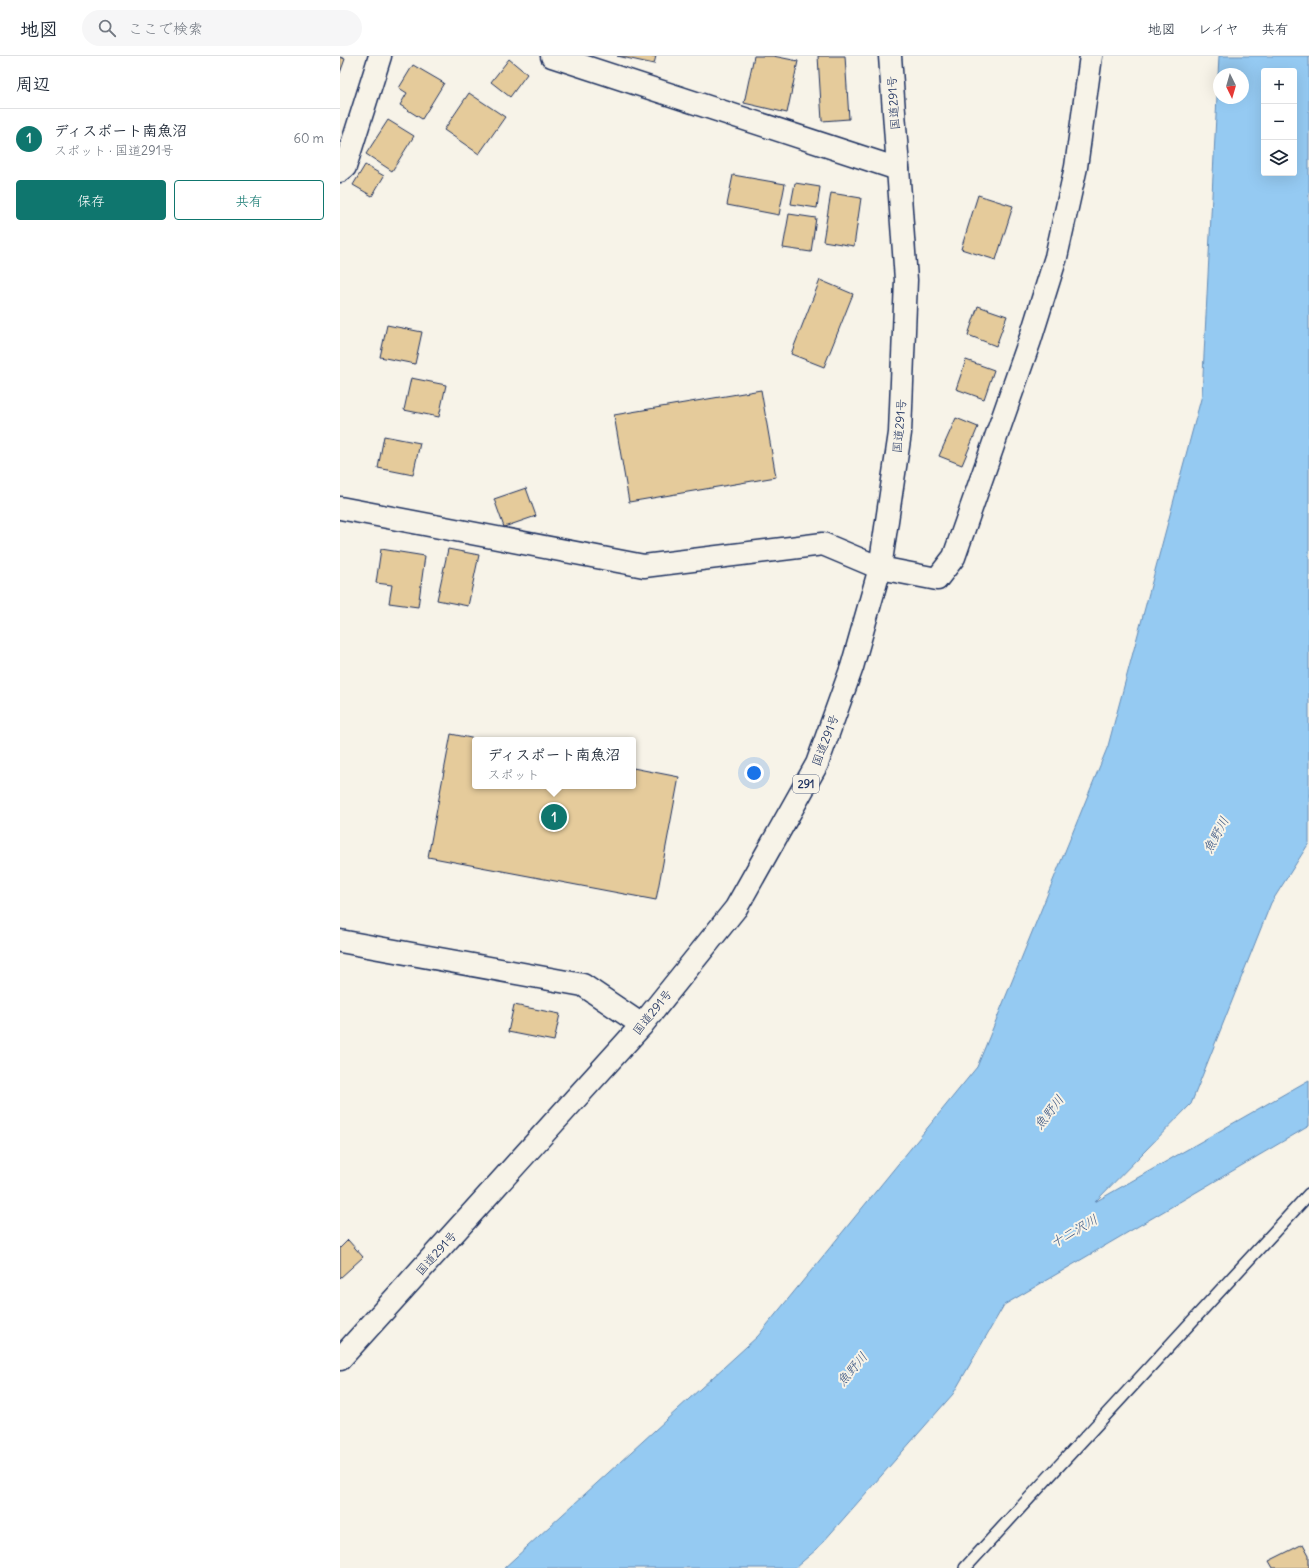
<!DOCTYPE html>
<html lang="ja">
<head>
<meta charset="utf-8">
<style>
	body { margin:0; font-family:Delius,"Klee One",sans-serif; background:#f6f6f7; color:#1f2937 }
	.controls { position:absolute; right:12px; top:12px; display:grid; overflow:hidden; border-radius:4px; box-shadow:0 4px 16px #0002 }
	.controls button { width:36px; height:36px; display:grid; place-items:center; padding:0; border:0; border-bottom:1px solid #e0e1e3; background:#fff; color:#1f2937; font:20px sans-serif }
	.compass { position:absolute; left:873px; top:12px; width:36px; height:36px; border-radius:50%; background:#fff; box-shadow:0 4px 16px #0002; rotate:175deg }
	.you { position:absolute; left:414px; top:717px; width:14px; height:14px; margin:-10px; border:3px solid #fff; border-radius:50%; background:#1a73e8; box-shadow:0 0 0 6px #1a73e833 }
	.badge { display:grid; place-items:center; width:26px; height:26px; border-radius:50%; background:#0f766e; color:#fff; font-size:13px; font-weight:700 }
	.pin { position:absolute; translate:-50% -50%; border:2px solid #fff; box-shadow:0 1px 4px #0006 }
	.popup { position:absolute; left:132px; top:681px; width:164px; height:52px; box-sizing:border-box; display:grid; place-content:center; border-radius:4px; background:#fff; filter:drop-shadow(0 1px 3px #0005); font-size:13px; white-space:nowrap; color:#747a83 }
	.popup b { font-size:15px; color:#1f2937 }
	.popup::after { content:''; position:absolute; left:50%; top:100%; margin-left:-8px; border:8px solid transparent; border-top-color:#fff }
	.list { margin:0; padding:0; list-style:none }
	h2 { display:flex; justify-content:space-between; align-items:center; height:52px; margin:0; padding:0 16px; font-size:17px }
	h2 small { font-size:13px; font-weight:400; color:#747a83 }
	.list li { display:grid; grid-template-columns:26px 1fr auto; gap:12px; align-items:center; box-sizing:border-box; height:60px; padding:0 16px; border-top:1px solid #e0e1e3 }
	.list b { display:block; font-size:15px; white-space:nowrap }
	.list p { margin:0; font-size:13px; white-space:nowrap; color:#747a83 }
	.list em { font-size:13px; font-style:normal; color:#747a83 }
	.actions { display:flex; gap:8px; padding:12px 16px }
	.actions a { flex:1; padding:9px 0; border:1px solid #0f766e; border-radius:4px; text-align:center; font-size:14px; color:#0f766e }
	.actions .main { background:#0f766e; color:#fff }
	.icon { flex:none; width:22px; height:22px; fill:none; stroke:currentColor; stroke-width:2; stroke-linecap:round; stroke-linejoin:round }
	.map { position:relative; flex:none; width:969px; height:1512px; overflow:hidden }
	header { display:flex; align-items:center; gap:24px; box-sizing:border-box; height:56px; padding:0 20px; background:#fff; border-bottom:1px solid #e0e1e3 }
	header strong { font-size:19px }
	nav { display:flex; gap:22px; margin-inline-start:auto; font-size:14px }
	.search { width:280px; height:36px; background:#f6f6f7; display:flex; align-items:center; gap:10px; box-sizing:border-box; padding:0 14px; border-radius:22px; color:#747a83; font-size:15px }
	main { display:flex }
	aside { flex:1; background:#fff }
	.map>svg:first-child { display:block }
	.water { fill:#95caf2; stroke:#648cb7; fill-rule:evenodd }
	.building { fill:#e5cb9b; stroke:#1b2f5e }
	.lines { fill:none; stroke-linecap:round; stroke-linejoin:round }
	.lane-casing { stroke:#1b2f5e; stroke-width:14 }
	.street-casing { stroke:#1b2f5e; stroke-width:25 }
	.secondary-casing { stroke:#1b2f5e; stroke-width:25 }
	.highway-casing { stroke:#1b2f5e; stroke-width:25 }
	.lane { stroke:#f7f3e8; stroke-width:11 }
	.street { stroke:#f7f3e8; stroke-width:22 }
	.secondary { stroke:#f7f3e8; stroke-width:22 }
	.highway { stroke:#f7f3e8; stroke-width:22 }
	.labels { text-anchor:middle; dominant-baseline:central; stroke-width:4; stroke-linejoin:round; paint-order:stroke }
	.shield { fill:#f7f3e8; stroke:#5d6a87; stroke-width:1 }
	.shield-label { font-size:11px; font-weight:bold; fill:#1b2f5e }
	.street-label { font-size:12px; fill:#1b2f5e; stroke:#f7f3e8 }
	.water-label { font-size:13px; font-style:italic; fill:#3a5683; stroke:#f7f3e8 }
</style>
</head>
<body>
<header>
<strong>地図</strong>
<div class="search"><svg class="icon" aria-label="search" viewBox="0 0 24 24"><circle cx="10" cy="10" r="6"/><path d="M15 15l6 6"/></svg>ここで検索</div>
<nav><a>地図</a><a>レイヤ</a><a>共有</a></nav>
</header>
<main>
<aside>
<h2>周辺<small></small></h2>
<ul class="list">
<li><span class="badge">1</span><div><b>ディスポート南魚沼</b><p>スポット · 国道291号</p></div><em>60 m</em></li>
</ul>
<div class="actions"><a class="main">保存</a><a>共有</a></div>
</aside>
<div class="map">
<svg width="969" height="1512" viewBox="0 0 969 1512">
	<rect width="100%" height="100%" fill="#f7f3e8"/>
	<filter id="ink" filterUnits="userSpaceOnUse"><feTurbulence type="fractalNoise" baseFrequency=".025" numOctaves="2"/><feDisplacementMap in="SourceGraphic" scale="8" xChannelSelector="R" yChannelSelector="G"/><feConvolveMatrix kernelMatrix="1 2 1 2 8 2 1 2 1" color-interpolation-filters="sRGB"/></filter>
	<g filter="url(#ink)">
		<path class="water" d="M 879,0 L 969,0 L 969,787 L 931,847 L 851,1048 L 755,1146 L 969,1024 L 969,1070 L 664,1249 L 613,1338 L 477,1493 L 455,1512 L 164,1512 L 418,1280 L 637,1011 L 768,690 L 862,339 ZM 924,15 L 954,15 L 954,117 L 924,117 ZM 879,18 L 903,18 L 903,42 L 879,42 Z"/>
		<path class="building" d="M 277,0 L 316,0 L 314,8 Z
			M 414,0 L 433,0 L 458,5 L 447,57 L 404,47 Z
			M 478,0 L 505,0 L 509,63 L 482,65 Z
			M 0,1 L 5,3 L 0,17 Z
			M 169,3 L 187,18 L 170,41 L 151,26 Z
			M 73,9 L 104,27 L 82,63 L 60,49 L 67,37 L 59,32 Z
			M 129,37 L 165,61 L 139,98 L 104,74 Z
			M 48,64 L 74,80 L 52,115 L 26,98 Z
			M 25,109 L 44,120 L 32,140 L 13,129 Z
			M 393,119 L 445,128 L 439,159 L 387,149 Z
			M 455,127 L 480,131 L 477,152 L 451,148 Z
			M 491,137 L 521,142 L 514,190 L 483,185 Z
			M 638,139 L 673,150 L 656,204 L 621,193 Z
			M 449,158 L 476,162 L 471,196 L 443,192 Z
			M 480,224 L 513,238 L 484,311 L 451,298 Z
			M 638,250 L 667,260 L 656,290 L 628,279 Z
			M 47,269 L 82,276 L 75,308 L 40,301 Z
			M 626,304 L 654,314 L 644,343 L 616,333 Z
			M 71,322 L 106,329 L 99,361 L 64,354 Z
			M 421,334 L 436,421 L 289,446 L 274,359 Z
			M 616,362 L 638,371 L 622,409 L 599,400 Z
			M 44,380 L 80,387 L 73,419 L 38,412 Z
			M 186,432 L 196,460 L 164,471 L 154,443 Z
			M 41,493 L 85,500 L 78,551 L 49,547 L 52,529 L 36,527 Z
			M 108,493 L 139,499 L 128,550 L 97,544 Z
			M 111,678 L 141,684 L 135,684 L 135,730 L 293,730 L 293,712 L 339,721 L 316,844 L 88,801 Z
			M 174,949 L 220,958 L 214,985 L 168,976 Z
			M 8,1184 L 23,1201 L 0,1222 L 0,1192 Z
			M 963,1488 L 969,1499 L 969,1512 L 933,1512 L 929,1505 Z"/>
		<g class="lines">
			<defs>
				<path id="lane" d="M 625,1512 L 969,1138"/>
				<path id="street" d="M 212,0 L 558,113
					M 0,452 L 304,510 L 483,488 L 540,512 L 597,523 L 614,501 L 690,284 L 716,201 L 736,111 L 751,0
					M 0,885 L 243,929 L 302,969"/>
				<path id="secondary" d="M 0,115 L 5,111 L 40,0"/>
				<path id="highway" d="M 0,1303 L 302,969 L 396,852 L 477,708 L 512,611 L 540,512 L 560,377 L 566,224 L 550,0"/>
			</defs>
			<use href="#lane" class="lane-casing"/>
			<use href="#street" class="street-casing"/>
			<use href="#secondary" class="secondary-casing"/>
			<use href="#highway" class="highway-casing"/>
			<use href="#lane" class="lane"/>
			<use href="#street" class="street"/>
			<use href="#secondary" class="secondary"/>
			<use href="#highway" class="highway"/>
		</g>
	</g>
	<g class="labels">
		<rect class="shield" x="453" y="719" width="26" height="18" rx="3"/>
		<g class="shield-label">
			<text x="466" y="728">291</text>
		</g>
		<g class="street-label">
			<text transform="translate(553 47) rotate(-94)">国道291号</text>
			<text transform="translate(559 370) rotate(-85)">国道291号</text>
			<text transform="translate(485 684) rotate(-69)">国道291号</text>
			<text transform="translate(312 956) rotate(-51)">国道291号</text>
			<text transform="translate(96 1197) rotate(-48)">国道291号</text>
		</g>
		<g class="water-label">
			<text transform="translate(876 779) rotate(-62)">魚野川</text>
			<text transform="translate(709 1056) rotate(-52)">魚野川</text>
			<text transform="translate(734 1175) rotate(-30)">十二沢川</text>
			<text transform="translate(512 1313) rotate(-50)">魚野川</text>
		</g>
	</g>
</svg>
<div class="controls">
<button>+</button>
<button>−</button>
<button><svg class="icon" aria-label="layers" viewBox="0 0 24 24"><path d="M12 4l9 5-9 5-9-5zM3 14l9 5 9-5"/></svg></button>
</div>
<svg class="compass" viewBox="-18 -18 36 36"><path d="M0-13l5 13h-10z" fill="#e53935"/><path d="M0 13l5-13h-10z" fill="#747a83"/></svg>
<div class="you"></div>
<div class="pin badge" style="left:214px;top:761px">1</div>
<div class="popup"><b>ディスポート南魚沼</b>スポット</div>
</div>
</main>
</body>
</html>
